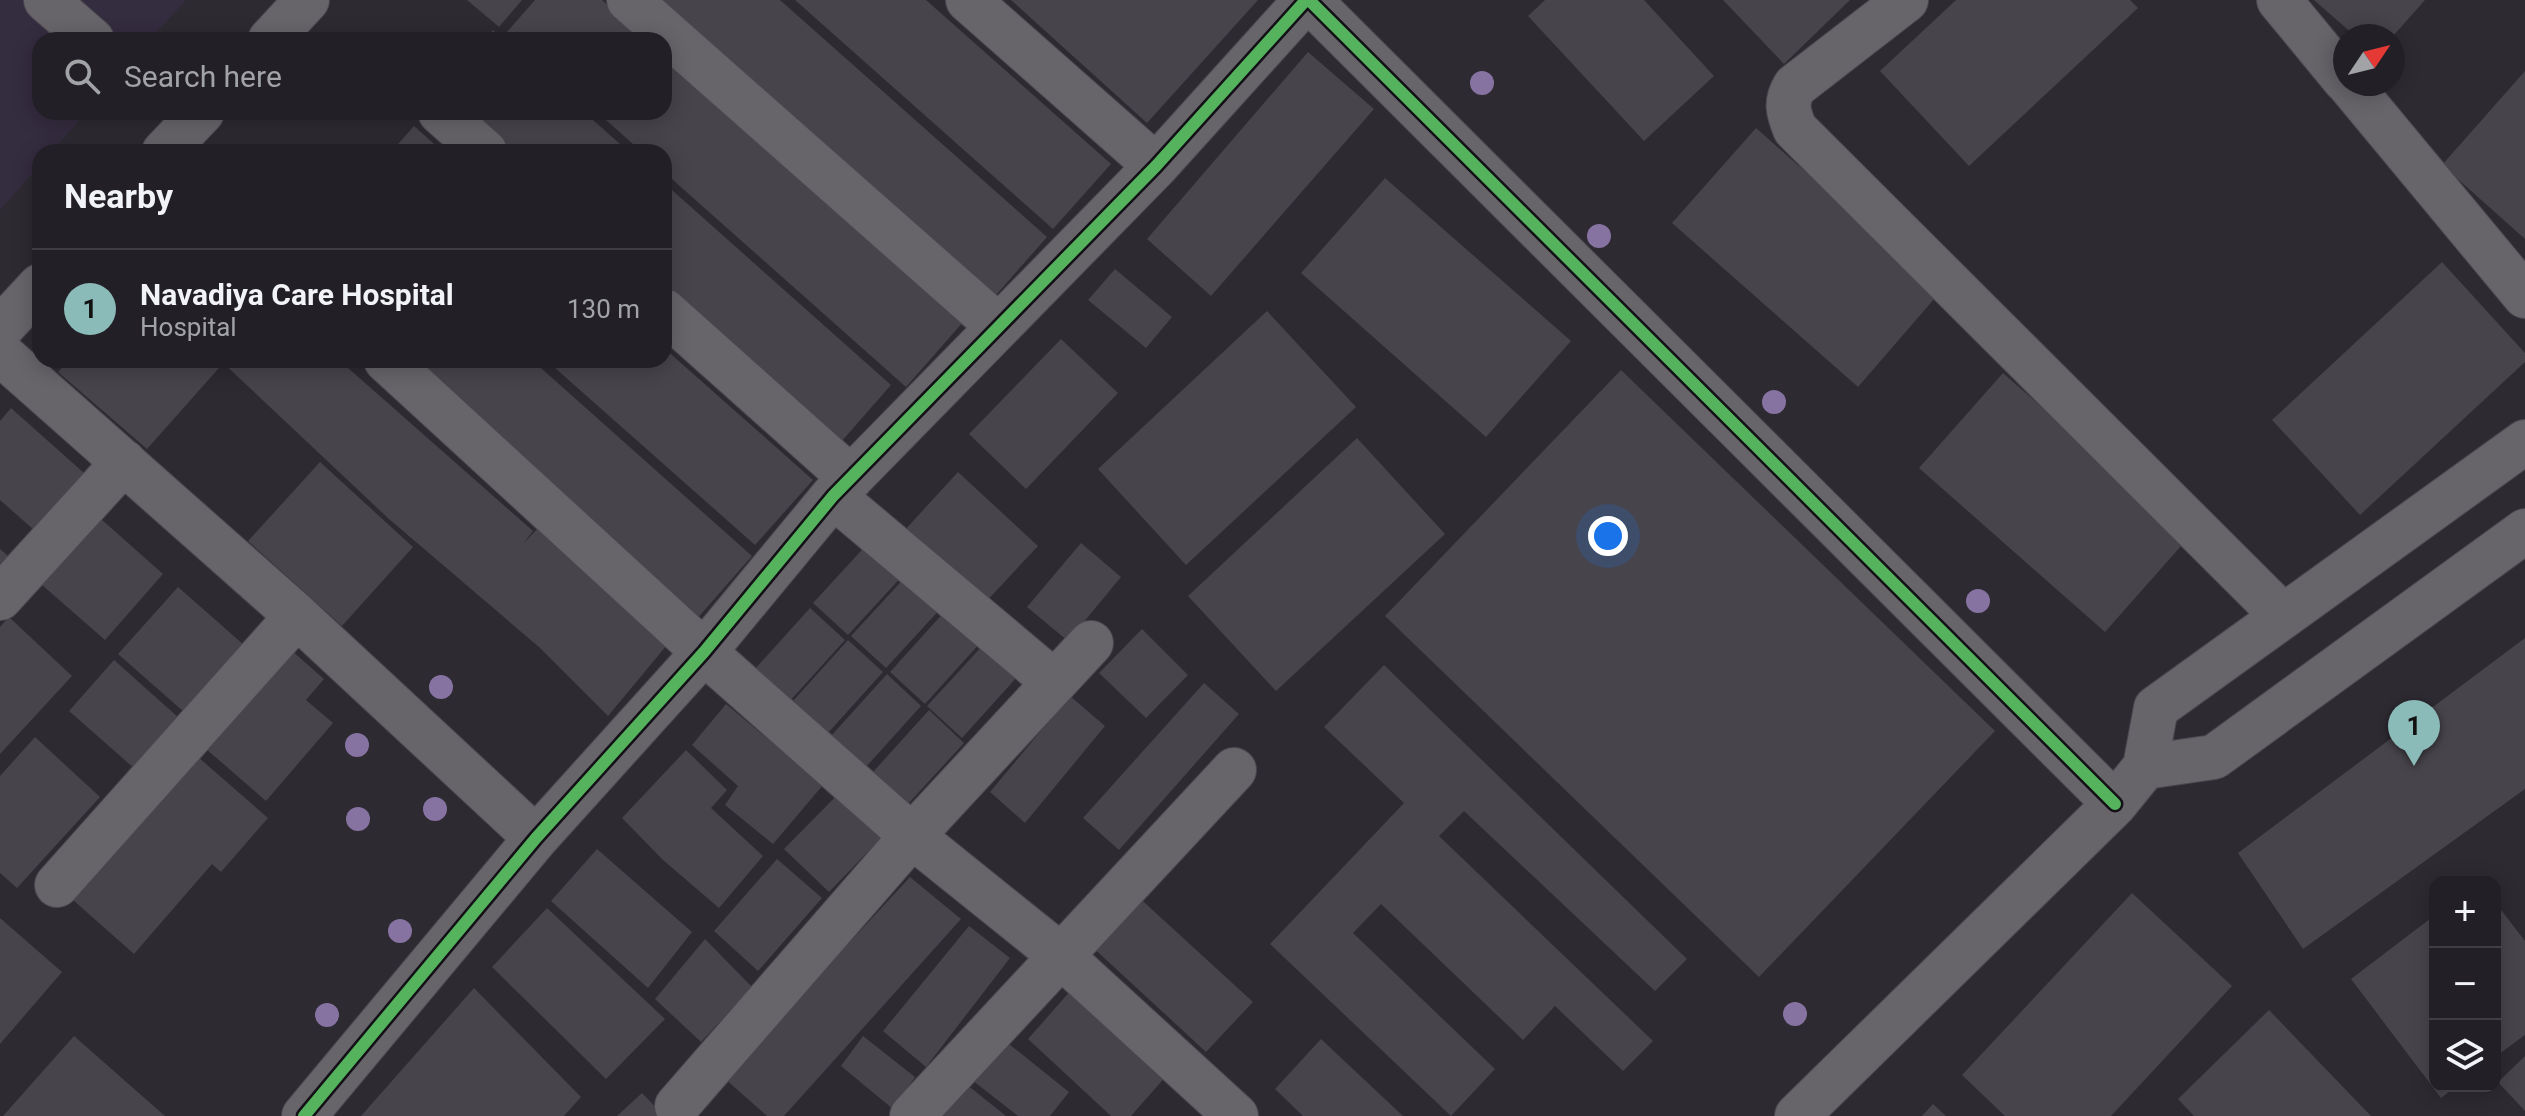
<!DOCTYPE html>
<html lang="en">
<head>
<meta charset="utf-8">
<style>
	body { margin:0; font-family:Roboto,sans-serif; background:#2a282e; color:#f1f3f6 }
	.controls { position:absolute; right:24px; bottom:24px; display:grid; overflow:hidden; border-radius:16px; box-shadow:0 4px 20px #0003 }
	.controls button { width:72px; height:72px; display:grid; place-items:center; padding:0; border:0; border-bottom:2px solid #3f3e43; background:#222026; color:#f1f3f6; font:40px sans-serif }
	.compass { position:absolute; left:2333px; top:24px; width:72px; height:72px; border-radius:50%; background:#222026; box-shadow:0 4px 20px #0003; rotate:55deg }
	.you { position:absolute; left:1608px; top:536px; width:28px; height:28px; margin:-20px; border:6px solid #fff; border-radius:50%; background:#1a73e8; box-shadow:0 0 0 12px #1a73e833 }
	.badge { display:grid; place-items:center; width:52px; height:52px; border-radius:50%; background:#8bbbb9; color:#111; font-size:26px; font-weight:700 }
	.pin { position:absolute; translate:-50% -66px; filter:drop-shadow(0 2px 4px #0008) }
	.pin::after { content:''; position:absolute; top:42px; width:28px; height:24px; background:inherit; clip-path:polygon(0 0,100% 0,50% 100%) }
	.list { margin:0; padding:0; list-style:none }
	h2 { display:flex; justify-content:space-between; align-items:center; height:104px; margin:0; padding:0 32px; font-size:34px }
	h2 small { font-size:26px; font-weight:400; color:#a2a3a7 }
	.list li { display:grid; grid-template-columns:52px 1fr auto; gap:24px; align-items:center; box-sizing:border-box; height:120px; padding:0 32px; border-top:2px solid #3f3e43 }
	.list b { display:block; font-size:30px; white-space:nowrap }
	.list p { margin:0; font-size:26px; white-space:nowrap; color:#a2a3a7 }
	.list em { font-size:26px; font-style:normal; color:#a2a3a7 }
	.icon { flex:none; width:44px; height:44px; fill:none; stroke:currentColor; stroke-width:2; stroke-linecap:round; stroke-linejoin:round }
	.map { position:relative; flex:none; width:2525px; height:1116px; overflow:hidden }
	.search { position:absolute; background:#222026; box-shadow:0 4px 20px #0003; left:32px; top:32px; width:640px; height:88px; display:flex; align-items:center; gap:20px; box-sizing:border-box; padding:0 28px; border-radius:24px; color:#a2a3a7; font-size:30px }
	.panel { position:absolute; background:#222026; box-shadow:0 4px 20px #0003; left:32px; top:144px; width:640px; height:224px; border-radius:24px }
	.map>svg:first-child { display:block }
	.built { fill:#342c3f }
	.building { fill:#47444b }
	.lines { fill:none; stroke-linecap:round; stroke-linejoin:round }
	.minor-casing { stroke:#4b4850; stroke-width:46 }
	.minor { stroke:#67656a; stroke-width:44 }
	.cycleway-casing { stroke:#131117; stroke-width:17 }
	.cycleway { stroke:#56b35d; stroke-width:12 }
	.tree { fill:#8773a2 }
</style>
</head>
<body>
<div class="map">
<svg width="2525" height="1116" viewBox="0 0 2525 1116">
	<rect width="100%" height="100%" fill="#2d2a32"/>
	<path class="built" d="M 0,0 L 186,0 L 150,40 L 40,40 L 40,112 L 87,112 L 51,152 L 40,152 L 40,165 L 0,210 Z"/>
	<path class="building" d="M 467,0 L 522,0 L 499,27 Z
		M 535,0 L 602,0 L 647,40 L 516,40 L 507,32 Z
		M 648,0 L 780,0 L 1047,237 L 989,303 Z
		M 795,0 L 926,0 L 1111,164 L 1053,229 Z
		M 1011,0 L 1258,0 L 1147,123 Z
		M 1545,0 L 1644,0 L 1714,76 L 1644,141 L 1528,16 Z
		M 1723,0 L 1850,0 L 1784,64 Z
		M 1956,0 L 2130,0 L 2138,8 L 1969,166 L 1880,71 Z
		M 2314,0 L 2425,0 L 2393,36 L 2355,36 Z
		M 493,30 L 503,40 L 484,40 Z
		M 1308,52 L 1374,109 L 1211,296 L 1147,239 Z
		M 664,55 L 964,321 L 906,387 L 664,172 L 664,152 L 642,152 L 597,112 L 664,112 Z
		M 2525,71 L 2525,239 L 2442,165 Z
		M 453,112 L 584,112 L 629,152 L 498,152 Z
		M 414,126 L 443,152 L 391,152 Z
		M 1756,128 L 1941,291 L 1858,387 L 1672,223 Z
		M 1385,178 L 1571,341 L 1486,437 L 1301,273 Z
		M 664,183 L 891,385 L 834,450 L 664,300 Z
		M 2442,262 L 2525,353 L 2525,362 L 2360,515 L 2272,420 Z
		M 1115,269 L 1172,317 L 1146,348 L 1088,300 Z
		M 1267,311 L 1356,407 L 1186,565 L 1098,469 Z
		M 1061,339 L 1118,393 L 1026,489 L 969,434 Z
		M 664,348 L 813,480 L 755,545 L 546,360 L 664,360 Z
		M 69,360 L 211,360 L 219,368 L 147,449 L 58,372 Z
		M 220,360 L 339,360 L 533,531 L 523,544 L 538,528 L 667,645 L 608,716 L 540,648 L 389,519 Z
		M 401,360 L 532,360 L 752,556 L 695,621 Z
		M 1621,370 L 1995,731 L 1759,977 L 1385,616 Z
		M 2003,373 L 2189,537 L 2105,632 L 1919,468 Z
		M 11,408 L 84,473 L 34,530 L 0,500 L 0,421 Z
		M 1357,438 L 1445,534 L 1276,691 L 1188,596 Z
		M 320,462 L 413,547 L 342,626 L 248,541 Z
		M 958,472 L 1038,546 L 982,606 L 903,532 Z
		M 101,519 L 163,574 L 105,640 L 42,585 Z
		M 870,541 L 905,573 L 848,635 L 813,603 Z
		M 1081,543 L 1121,577 L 1068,641 L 1027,607 Z
		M 0,549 L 15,562 L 0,578 Z
		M 908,574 L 943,606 L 886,668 L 851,636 Z
		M 178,587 L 244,645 L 184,712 L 118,654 Z
		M 810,608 L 845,640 L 789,702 L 754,670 Z
		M 946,610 L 981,642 L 925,704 L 890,672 Z
		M 9,617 L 72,676 L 0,754 L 0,627 Z
		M 1142,629 L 1188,675 L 1146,718 L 1099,673 Z
		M 2525,638 L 2525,789 L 2303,949 L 2238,853 Z
		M 848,640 L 883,672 L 827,734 L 792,702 Z
		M 283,643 L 324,679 L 306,700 L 333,723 L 266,801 L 198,742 Z
		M 984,644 L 1018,676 L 962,738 L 927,706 Z
		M 114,660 L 179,718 L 135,769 L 69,711 Z
		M 1384,665 L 1687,959 L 1655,991 L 1464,811 L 1439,836 L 1653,1041 L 1623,1071 L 1555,1006 L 1523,1040 L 1381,904 L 1353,933 L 1495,1069 L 1451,1116 L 1270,944 L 1404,803 L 1324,727 Z
		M 887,674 L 921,706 L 865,768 L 831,736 Z
		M 1204,683 L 1239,714 L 1119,850 L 1083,818 Z
		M 1070,696 L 1105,726 L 1025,823 L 990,792 Z
		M 726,704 L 823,785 L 773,844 L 725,805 L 738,786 L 692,745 Z
		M 929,710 L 964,743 L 908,804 L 873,772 Z
		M 35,737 L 100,797 L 17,888 L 0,873 L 0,776 Z
		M 190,750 L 268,818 L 221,872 L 212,864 L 134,954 L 64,892 Z
		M 686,750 L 727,790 L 711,808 L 763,856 L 719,908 L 663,860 L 622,818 Z
		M 843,789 L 886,833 L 829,892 L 784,849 Z
		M 597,849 L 692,932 L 648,988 L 551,901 Z
		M 777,859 L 822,898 L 758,971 L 714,931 Z
		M 910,877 L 961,919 L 784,1116 L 767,1116 L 724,1078 Z
		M 1134,893 L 1253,1002 L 1206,1052 L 1088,943 Z
		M 2132,893 L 2232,986 L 2111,1116 L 2005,1116 L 1962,1075 Z
		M 2495,902 L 2525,941 L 2525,1035 L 2495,1057 Z
		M 547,908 L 665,1019 L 606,1079 L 492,967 Z
		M 2435,915 L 2435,1086 L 2457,1086 L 2441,1098 L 2351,979 Z
		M 0,918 L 62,972 L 0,1044 Z
		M 969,926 L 1010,958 L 926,1067 L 883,1031 Z
		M 705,939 L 752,987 L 701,1042 L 655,999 Z
		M 474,988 L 581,1097 L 564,1116 L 361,1116 Z
		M 1072,989 L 1168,1074 L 1131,1116 L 1111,1116 L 1028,1039 Z
		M 2269,1010 L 2371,1116 L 2194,1116 L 2178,1099 Z
		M 74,1036 L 165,1116 L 3,1116 Z
		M 863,1036 L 915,1077 L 893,1109 L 841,1066 Z
		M 1321,1039 L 1403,1116 L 1303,1116 L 1275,1089 Z
		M 1004,1040 L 1069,1092 L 1050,1116 L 1018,1116 L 972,1080 Z
		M 2525,1056 L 2525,1111 L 2498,1082 Z
		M 966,1084 L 1006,1116 L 941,1116 Z
		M 642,1093 L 664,1116 L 617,1116 Z
		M 1933,1104 L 1946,1116 L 1922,1116 Z"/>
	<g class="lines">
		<defs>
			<path id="minor" d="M 46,0 L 92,40
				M 629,0 L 998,326
				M 968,0 L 1156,166
				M 1309,0 L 2115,804
				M 1906,0 L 1795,86 C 1785,102 1788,112 1795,129 L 2282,615
				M 2279,0 L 2345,80
				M 270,40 L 307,0
				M 2349,84 L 2525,296
				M 440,112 L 485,152
				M 164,152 L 202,112
				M 664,311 L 851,478
				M 0,329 L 40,286
				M 0,353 L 297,616 L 536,838
				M 386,360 L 704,652 L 912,836 L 1060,955 L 1236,1116
				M 833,496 L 1053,681
				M 0,598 L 124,462
				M 2145,767 L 2214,757 L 2525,531
				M 57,885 L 297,616
				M 677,1106 L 912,836 L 1091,643
				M 304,1116 L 536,838 L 704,652 L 833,496 L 1156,166 L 1306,0
				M 912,1116 L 1234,770
				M 1797,1116 L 2115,804 L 2145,767 L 2156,708 L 2525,442"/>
		</defs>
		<use href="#minor" class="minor-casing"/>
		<use href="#minor" class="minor"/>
		<defs>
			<path id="cycleway" d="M 1309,0 L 2115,804
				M 304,1116 L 536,838 L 704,652 L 833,496 L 1156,166 L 1306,0"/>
		</defs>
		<use href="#cycleway" class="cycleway-casing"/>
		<use href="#cycleway" class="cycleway"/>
	</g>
	<g class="tree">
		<circle cx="1482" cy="83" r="12"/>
		<circle cx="1599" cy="236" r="12"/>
		<circle cx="1774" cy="402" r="12"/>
		<circle cx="1978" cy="601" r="12"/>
		<circle cx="441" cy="687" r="12"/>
		<circle cx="357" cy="745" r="12"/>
		<circle cx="435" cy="809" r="12"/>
		<circle cx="358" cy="819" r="12"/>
		<circle cx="400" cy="931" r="12"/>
		<circle cx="1795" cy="1014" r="12"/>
		<circle cx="327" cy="1015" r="12"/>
	</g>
</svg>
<div class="controls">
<button>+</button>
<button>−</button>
<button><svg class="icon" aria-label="layers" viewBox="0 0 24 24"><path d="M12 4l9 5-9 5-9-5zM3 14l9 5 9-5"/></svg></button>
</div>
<svg class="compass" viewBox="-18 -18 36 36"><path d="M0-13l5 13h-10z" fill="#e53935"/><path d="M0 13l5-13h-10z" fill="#a2a3a7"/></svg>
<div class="you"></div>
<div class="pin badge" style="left:2414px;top:766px">1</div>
<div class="search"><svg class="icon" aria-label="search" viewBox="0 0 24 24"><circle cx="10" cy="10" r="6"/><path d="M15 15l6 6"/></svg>Search here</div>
<section class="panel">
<h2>Nearby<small></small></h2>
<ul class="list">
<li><span class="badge">1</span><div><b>Navadiya Care Hospital</b><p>Hospital</p></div><em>130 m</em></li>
</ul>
</section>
</div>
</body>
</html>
